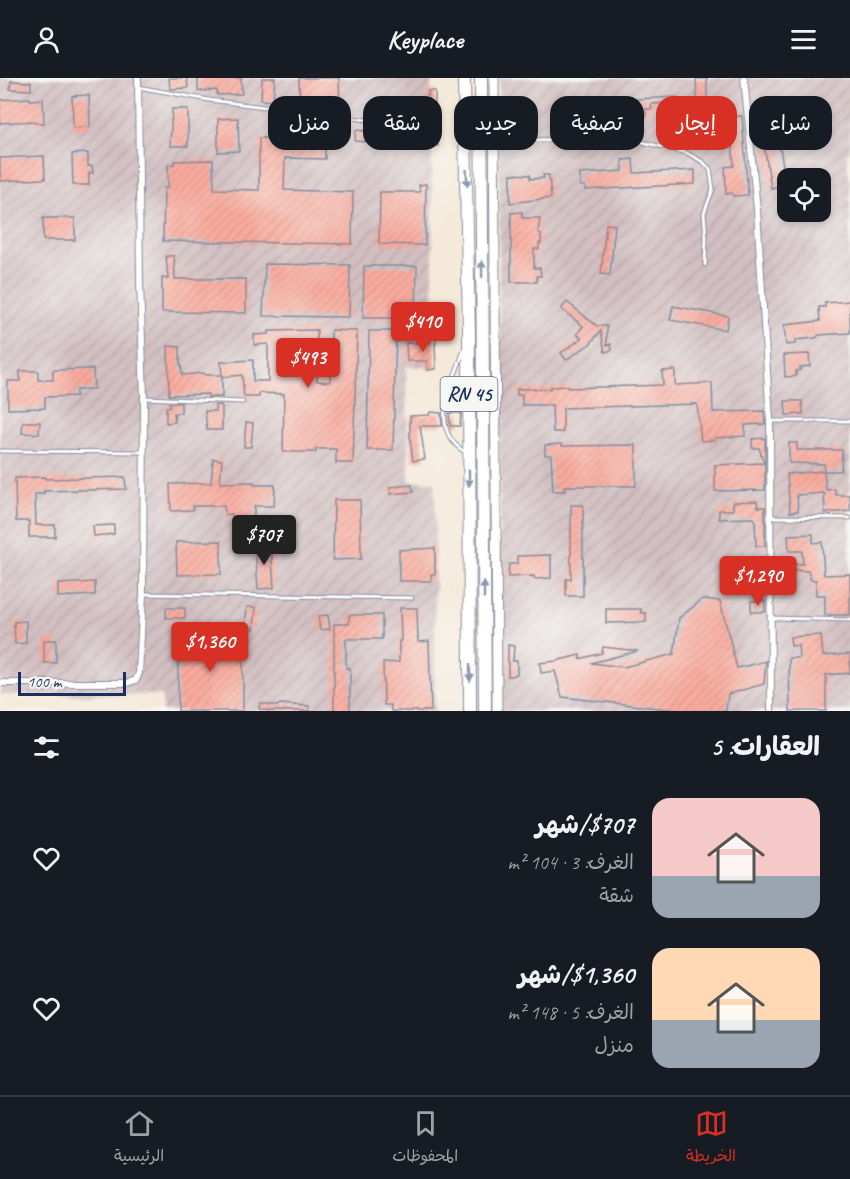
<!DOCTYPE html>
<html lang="ar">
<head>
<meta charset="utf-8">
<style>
  body { margin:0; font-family:Caveat,"Playpen Sans Arabic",sans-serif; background:#20242c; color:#f1f3f6; direction:rtl; height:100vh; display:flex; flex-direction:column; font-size:22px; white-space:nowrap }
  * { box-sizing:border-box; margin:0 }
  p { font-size:20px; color:#9ea1a6 }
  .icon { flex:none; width:33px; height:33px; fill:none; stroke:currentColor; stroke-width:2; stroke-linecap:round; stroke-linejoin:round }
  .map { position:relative; height:633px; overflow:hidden; direction:ltr }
  .panel { display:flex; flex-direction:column; background:#171b24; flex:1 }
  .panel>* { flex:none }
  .guide { position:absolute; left:18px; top:18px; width:814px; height:54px; direction:rtl; display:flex; gap:12px }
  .controls { position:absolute; left:777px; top:90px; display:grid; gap:12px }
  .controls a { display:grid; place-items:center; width:54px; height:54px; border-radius:12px; background:#171b24; box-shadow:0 3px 9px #0003; font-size:30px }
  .scale { position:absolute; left:18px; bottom:15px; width:108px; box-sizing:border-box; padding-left:6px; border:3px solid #1b2f5e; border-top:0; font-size:16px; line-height:21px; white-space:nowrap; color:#1b2f5e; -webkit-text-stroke:4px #f6f6f2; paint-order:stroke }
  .price { position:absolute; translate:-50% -51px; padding:0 14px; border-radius:6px; background:#d93025; color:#fff; font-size:20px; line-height:39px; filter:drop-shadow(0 2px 3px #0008) }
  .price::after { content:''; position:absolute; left:50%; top:36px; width:18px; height:14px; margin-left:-9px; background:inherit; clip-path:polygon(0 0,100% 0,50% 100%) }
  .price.active { background:#222; color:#fff }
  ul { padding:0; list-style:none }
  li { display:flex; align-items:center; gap:18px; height:150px; padding:0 30px }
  li span { display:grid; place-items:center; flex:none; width:168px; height:120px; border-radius:18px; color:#555 }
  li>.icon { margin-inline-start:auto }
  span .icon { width:72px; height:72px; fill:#fffc; stroke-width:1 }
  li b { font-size:26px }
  h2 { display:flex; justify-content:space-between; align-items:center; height:72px; padding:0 30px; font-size:26px }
  .pill { padding:0 21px; border-radius:18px; background:#171b24; box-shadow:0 3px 9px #0003; font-size:21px; line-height:54px }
  .pill.active { background:#d93025; color:#fff }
  header { display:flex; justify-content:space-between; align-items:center; height:78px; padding:0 30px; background:#171b24; font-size:27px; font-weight:700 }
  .menu { display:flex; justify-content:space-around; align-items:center; height:84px; border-top:2px solid #363941; background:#171b24; font-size:16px; color:#9ea1a6 }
  .menu a { display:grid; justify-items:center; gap:3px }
  .menu .active { color:#d93025 }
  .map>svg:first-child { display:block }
  .industrial { fill:url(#industrial-furrows); fill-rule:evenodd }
  .building { fill:url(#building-hatch) }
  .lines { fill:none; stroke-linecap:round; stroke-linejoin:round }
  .lane-casing { stroke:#888c9c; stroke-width:5 }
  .street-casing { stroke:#888c9c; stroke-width:8 }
  .secondary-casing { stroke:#888c9c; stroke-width:11 }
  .highway-casing { stroke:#888c9c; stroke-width:14 }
  .lane { stroke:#fff; stroke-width:3 }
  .street { stroke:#fff; stroke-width:6 }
  .secondary { stroke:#fff; stroke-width:9 }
  .highway { stroke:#fff; stroke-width:12 }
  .oneway { fill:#8d97ae }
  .labels { text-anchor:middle; stroke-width:6; stroke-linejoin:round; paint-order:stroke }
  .shield { fill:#f6f6f2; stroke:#5d6b8a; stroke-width:1.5 }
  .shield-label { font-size:20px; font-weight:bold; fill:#1b2f5e }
</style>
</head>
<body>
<header><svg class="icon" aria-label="menu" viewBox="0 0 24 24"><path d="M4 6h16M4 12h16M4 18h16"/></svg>Keyplace<svg class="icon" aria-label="person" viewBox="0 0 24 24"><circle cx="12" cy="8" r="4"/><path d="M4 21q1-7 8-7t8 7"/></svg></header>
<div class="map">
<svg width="850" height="633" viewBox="0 0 850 633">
  <defs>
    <pattern id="industrial-furrows" width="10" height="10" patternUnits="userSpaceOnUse" patternTransform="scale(1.5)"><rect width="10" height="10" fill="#d2bfc1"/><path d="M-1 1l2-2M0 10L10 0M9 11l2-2" fill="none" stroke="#b4a4a8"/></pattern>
    <pattern id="building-hatch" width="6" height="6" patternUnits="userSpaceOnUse" patternTransform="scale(1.5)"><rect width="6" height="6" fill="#faac9e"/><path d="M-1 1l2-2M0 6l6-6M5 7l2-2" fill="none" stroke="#d6948a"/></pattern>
  </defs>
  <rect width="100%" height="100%" fill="#f6f6f2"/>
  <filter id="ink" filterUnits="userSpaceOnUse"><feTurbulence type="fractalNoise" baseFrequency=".0167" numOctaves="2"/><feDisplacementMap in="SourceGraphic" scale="12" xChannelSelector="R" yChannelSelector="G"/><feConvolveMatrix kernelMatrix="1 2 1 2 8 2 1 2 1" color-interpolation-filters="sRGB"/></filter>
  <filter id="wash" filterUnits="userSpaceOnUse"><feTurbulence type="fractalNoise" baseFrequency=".008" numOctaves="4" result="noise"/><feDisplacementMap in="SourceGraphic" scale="24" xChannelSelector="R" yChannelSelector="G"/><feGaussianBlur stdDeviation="1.35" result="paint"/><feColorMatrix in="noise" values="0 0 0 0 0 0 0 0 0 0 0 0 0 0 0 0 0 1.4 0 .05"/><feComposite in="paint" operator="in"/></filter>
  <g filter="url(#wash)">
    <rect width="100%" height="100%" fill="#f5e9d9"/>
    <path class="industrial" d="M0,0h431l3,289h-28l3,114 26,1v229h-135l-46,-2v2h-92v-16h-162z
      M499,0h351v73l-4,3 4,30v527h-350zM788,100h32v34h-32z"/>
    <g id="blocks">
      <path class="building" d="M169,0h18l1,10 -18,1z
        M198,0h43l1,16 -25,1v-5l-19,1z
        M262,0h13l-2,23 -12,-1z
        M299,0h40l1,28 -40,2z
        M696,1h11v22h-10z
        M11,3l20,1v8l-21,-1z
        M428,13h7v22h-7z
        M89,17l1,32 -17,1 -1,-32z
        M677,19l1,6 -27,1 1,5h-7l1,7 -74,2v-4h-18v-11l17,2 66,-3 -1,-3z
        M30,20v2l13,-1 1,24h-9v-2l-35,2v-23z
        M172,31h16v37h-18z
        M742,38l6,79 -15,1 -1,-3 -6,1v-6l-1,-21 9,-1 -3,-38h-11v-11z
        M238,40l1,33 -21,1v-33z
        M777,51l9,56 -15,3 -9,-56z
        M356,52l10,1 -1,11 -10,-1z
        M437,55l1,13h-11l-1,-12z
        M259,60l66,1v20l-40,-1 -1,32 69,2 -1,52 -189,-3 1,-53h4v-23l6,-1v-3l39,-1 1,29 45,1z
        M88,75v13h4l1,7h-4v12h-16l-1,-31z
        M44,78l1,23 -45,2v-23z
        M633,81l1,14 61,-3v14l-110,6v-4h-5v-12l43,-3 -1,-11z
        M511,96l19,1v4l14,-1 -1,-3h6l2,23 -41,5z
        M426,106l-1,61 -46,-1 1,-52h40l-1,-7z
        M522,134v6h18l-2,14 3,2v9h-2v6h-5v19h6l1,8h-4v6h-26v-69z
        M43,140h32v22h-32z
        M606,146l9,1 -5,50 -9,-1z
        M166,178h8l1,23h71v34l-84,-1v-34l6,1z
        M265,186l85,1 -1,52 -86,-1z
        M364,188h53l-1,52h-10v-6h-9v6h-34z
        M850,223v32l-31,2 -3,3 -21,2v4l-9,1 -2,-20 36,-4 -1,-14h6v-4z
        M567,224l30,24h10v19l4,-1 1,6 -7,2 -4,-21 -11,13 -24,16 -5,-7 21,-15 -5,-4 6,-8 -22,-17z
        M673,228l55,10 -2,14 -56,-10z
        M317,252v51l13,1 1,-52 26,1 -4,132h-17v-14h-20v3h-33l1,-58 -25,-1v4h-15l-2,-22 -20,2 -1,-15 32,-2v21h15v-37l-14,1v-10l15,-1v-3z
        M369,253h27l-3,119h-26z
        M430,258h6v8h-1l1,25 -9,1v-9h-20l-1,-18h24z
        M168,268l12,1v17h1l1,11 22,-2 1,2h17v22h-14v-3l-39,1z
        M809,276l1,12 -10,1v3l-4,1v5l-11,1 -1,-22z
        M93,291l1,20 -18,1v6l-31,1v11l-37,1v-28h12v-10h18v9h15v-10z
        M675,292v15l37,-2 1,29 51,-1 1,13 -20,1v11l-30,2v2l-14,1 -4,-37 -134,4v24h-10l-1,-27h-30v-10h-5v-6h33v-2l17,-1 1,2 95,-3 -1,-14z
        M785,323h17l1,13 -17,1z
        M169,325h12v10h-7l1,9 -9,1v-16h4z
        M215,327h6l1,2v23h-15l-2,-19h10z
        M430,334l11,1 1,13h-22l5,33 -12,2 -3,-22v-23l19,-1z
        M449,335h12l-1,13h-10z
        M23,344h17l-1,12 -17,-1z
        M246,344l7,1 -2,24h-7z
        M765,360v52l-50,1v-26l49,-2 -5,-15h-7v-9z
        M789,365h8v7h45l-1,21h-17v-7l-35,-1z
        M562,366v2l74,-1v41h-72l1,5h-12l-2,-36h-6v-10z
        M213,381l9,1 -2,23 34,-1v3h21l-1,21h-20v19h-22v-11l-7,1 -1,-9h-31v4l-22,1 -1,-27 41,-1z
        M824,393l2,19 9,-1 1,6h14v16l-25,2 -1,-20 -27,2 1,16 -8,1 -3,-38z
        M45,399v2l80,-2 1,12 -82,2v3h-9l1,31h19v12h-26v-16h-13l-1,-43z
        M412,407l1,7 -23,2v-7z
        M334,422h26l1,59 -28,1z
        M757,423l1,6h7v39h-9l-1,-27 -2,-1 -34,1v-9h14v-8z
        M571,427h12v91h-17v-17h5z
        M114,447v9l-20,2 -1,-10z
        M813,456v9l9,-1 2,33 26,-1v41h-25v-20h-9v-15h-5l-3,-9 -19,-1 1,-6h13l-1,-13h-13l-1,-16z
        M221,463v33l-44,1 -1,-33z
        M271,466l3,44 -16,1 -3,-44z
        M435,470v26h-4v7h-32v-31z
        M551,477v23l-17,1v-3l-26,1 1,-13h8v-8z
        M95,504v13l-37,2v-13z
        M703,521l17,2 17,67 29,-7 -2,23 -36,10 -2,17h-41l-123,-14 -7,-26 -14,2 -1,-10 16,-2 24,-6v4l22,-6 1,-6 35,4 -47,12 33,4 50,-13 5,-36z
        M751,523h14v11h-14z
        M247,529h9l-2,22 -9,-1z
        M166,530h19v10h-19z
        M400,530h17l1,34 11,-1 2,70h-40v-6h-7l-1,-42 16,-1v-21h2z
        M606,531h35v4h5v9l-40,1z
        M328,537l2,14 -10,1 -2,-14z
        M349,537h33v24h-36v29h4v43h-16v-87h15z
        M26,543v22l-11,1 -1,-22z
        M178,557h65v76h-65z
        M821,557l2,21 27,-2v19l-24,2v36h-36l-1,-53h10l-1,-13 -7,1 -1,-9z
        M44,562h12v23h-12z
        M508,567l6,1 -1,15h4v13l-5,2h-4z
        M260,625l17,3 3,-2 29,2v5h-39l-11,-2z"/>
    </g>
  </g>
  <g filter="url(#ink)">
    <use href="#blocks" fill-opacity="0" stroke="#888c9c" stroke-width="1.5"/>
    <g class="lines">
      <defs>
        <path id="lane" d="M138,9l71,13 199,25
          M496,62l134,-1 57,14 16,9 7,7 3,20 -9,24 2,25 -1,27
          M464,272c-11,34 -38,78 1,102
          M145,320l98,4
          M771,343h79
          M0,373l142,1
          M771,439l79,1
          M145,516l267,4
          M772,540l78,2"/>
        <path id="street" d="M744,0l13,132 13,211 1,290
          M0,605h127l9,-3 3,-7 4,-79 1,-196 -4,-116 -2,-204"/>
        <path id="secondary" d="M494,0l3,633"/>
        <path id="highway" d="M464,0l5,255 1,378
          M481,0l4,633"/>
      </defs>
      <use href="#lane" class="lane-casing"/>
      <use href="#street" class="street-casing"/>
      <use href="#secondary" class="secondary-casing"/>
      <use href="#highway" class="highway-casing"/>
      <use href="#lane" class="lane"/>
      <use href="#street" class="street"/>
      <use href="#secondary" class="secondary"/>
      <use href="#highway" class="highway"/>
    </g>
    <defs><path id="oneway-solid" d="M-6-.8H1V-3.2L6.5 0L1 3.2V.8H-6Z" transform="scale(1.5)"/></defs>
    <g class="oneway">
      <use href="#oneway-solid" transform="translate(467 100) rotate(87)"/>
      <use href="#oneway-solid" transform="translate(482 191) rotate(-91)"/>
      <use href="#oneway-solid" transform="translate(469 400) rotate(90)"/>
      <use href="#oneway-solid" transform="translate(484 512) rotate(-90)"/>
      <use href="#oneway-solid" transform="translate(470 595) rotate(90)"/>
    </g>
  </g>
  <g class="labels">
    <rect class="shield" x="440.5" y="299" width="57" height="34" rx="4.5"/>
    <g class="shield-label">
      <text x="469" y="323">RN 45</text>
    </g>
  </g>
</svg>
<div class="controls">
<a><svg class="icon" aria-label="locate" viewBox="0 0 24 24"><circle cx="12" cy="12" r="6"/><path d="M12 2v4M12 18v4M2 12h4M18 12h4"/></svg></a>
</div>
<div class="scale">100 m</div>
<b class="price" style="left:423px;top:275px">$410</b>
<b class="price" style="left:308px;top:311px">$493</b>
<b class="price active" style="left:264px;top:488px">$707</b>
<b class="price" style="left:758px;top:529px">$1,290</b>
<b class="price" style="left:210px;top:595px">$1,360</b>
<div class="guide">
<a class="pill">شراء</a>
<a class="pill active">إيجار</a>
<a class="pill">تصفية</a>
<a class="pill">جديد</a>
<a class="pill">شقة</a>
<a class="pill">منزل</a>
</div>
</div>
<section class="panel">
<h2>العقارات: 5<svg class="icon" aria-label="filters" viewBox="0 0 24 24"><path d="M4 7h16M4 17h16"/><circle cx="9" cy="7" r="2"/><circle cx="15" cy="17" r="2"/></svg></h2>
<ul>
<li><span style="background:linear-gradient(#f6c9c9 65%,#9aa5b1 0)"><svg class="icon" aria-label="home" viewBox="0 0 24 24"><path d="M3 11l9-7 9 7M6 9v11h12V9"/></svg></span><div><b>$707/شهر</b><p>الغرف: 3 · 104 m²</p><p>شقة</p></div><svg class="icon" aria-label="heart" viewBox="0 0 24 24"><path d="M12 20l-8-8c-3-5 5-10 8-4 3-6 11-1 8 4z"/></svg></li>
<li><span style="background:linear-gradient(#ffd9b3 60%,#9aa5b1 0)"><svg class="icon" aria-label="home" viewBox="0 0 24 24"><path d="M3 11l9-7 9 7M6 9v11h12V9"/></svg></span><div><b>$1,360/شهر</b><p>الغرف: 5 · 148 m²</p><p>منزل</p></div><svg class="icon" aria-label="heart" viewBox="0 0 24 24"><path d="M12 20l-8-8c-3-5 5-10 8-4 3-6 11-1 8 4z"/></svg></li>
</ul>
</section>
<nav class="menu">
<a class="active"><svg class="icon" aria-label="map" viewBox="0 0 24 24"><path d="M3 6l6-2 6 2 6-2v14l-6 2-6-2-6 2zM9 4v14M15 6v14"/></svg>الخريطة</a>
<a><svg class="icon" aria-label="saved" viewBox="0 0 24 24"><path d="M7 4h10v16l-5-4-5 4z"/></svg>المحفوظات</a>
<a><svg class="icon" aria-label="home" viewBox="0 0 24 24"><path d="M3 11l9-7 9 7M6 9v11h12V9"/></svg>الرئيسية</a>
</nav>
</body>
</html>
